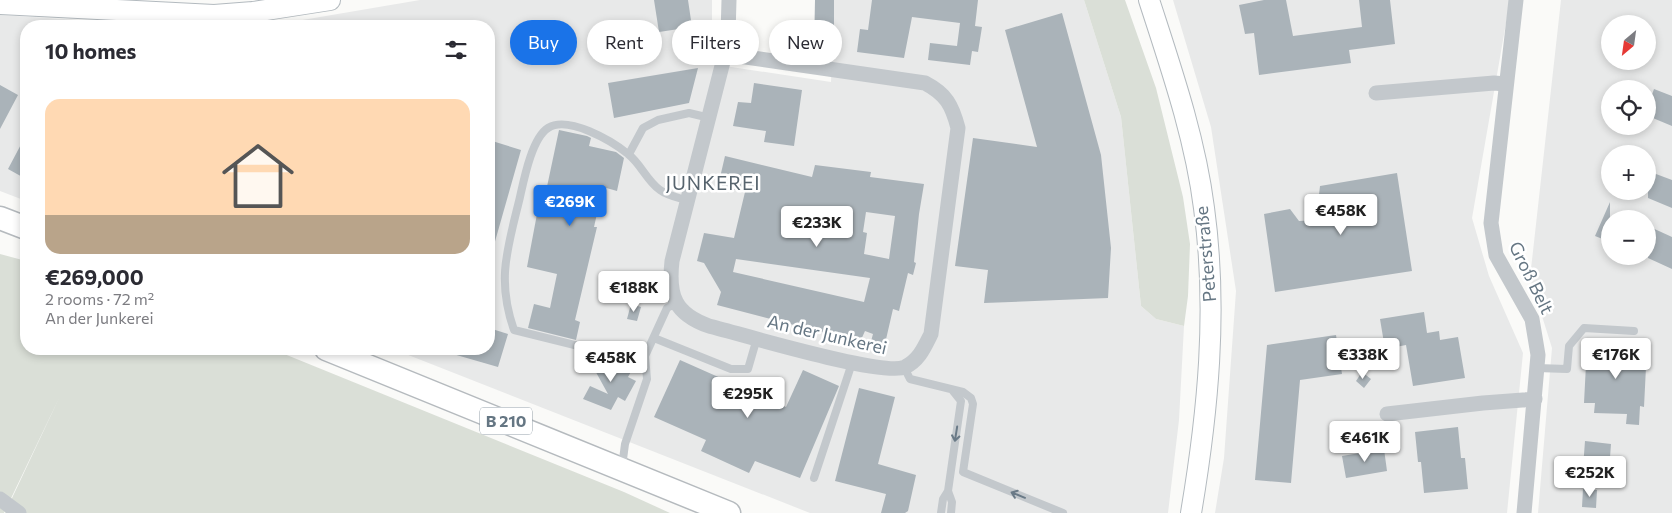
<!DOCTYPE html>
<html lang="en">
<head>
<meta charset="utf-8">
<style>
  body { margin:0; font-family:Commissioner,sans-serif; background:#f2f2f3; color:#2b2b33; height:100vh; display:flex; flex-direction:column; font-size:19px; white-space:nowrap }
  * { box-sizing:border-box; margin:0 }
  p { font-size:16px; color:#7c7c81 }
  .icon { flex:none; width:28px; height:28px; fill:none; stroke:currentColor; stroke-width:2; stroke-linecap:round; stroke-linejoin:round }
  .map { position:relative; flex:1; overflow:hidden }
  .panel { position:absolute; left:20px; top:20px; width:475px; height:335px; display:flex; flex-direction:column; background:#fff; border-radius:20px; box-shadow:0 2px 8px #0003 }
  .panel>* { flex:none }
  .banner { position:absolute; left:510px; top:20px; width:475px; height:45px; display:flex; gap:10px }
  .needle { width:32px; rotate:209deg }
  .controls { position:absolute; left:1601px; top:15px; display:grid; gap:10px }
  .controls a { display:grid; place-items:center; width:55px; height:55px; border-radius:50%; background:#fff; box-shadow:0 2px 8px #0003; font-size:25px }
  .price { position:absolute; translate:-50% -42px; padding:0 11px; border-radius:5px; background:#fff; color:#222; font-size:16px; line-height:32px; filter:drop-shadow(0 1px 2px #0008) }
  .price::after { content:''; position:absolute; left:50%; top:30px; width:15px; height:11px; margin-left:-8px; background:inherit; clip-path:polygon(0 0,100% 0,50% 100%) }
  .price.selected { background:#1a73e8; color:#fff }
  ul { padding:0; list-style:none }
  li { display:grid; align-content:center; gap:10px; height:265px; padding:0 25px }
  li span { display:grid; place-items:center; height:155px; border-radius:15px; color:#555 }
  li>.icon { margin-inline-start:auto }
  span .icon { width:90px; height:90px; fill:#fffc; stroke-width:1 }
  li b { font-size:21px }
  h2 { display:flex; justify-content:space-between; align-items:center; height:60px; padding:0 25px; font-size:21px }
  .pill { padding:0 18px; border-radius:22px; background:#fff; box-shadow:0 2px 8px #0003; font-size:18px; line-height:45px }
  .pill.selected { background:#1a73e8; color:#fff }
  .map>svg:first-child { display:block }
  .built { fill:#e8e9e9; fill-rule:evenodd }
  .green { fill:#dadfd7 }
  .building { fill:#aab3b9; fill-rule:evenodd }
  .lines { fill:none; stroke-linecap:round; stroke-linejoin:round }
  .secondary-casing { stroke:#b3babf; stroke-width:22 }
  .primary-casing { stroke:#b5babe; stroke-width:25 }
  .lane { stroke:#c3c8cc; stroke-width:8 }
  .street { stroke:#c3c8cc; stroke-width:15 }
  .secondary { stroke:#fff; stroke-width:20 }
  .primary { stroke:#fff; stroke-width:22 }
  .oneway { stroke:#6a7a87 }
  .labels { text-anchor:middle; stroke-width:5; stroke-linejoin:round; paint-order:stroke }
  .shield { fill:#fff; stroke:#939fa8; stroke-width:1 }
  .shield-label { font-size:16px; font-weight:bold; fill:#657683 }
  .street-label { font-size:18px; fill:#657683; stroke:#fff }
  .neighbourhood-label { font-size:19px; letter-spacing:1px; fill:#57646e; stroke:#fff }
</style>
</head>
<body>
<div class="map">
<svg width="1672" height="513" viewBox="0 0 1672 513">
  <rect width="100%" height="100%" fill="#fafaf8"/>
  <path class="built" d="M420,0h292v24l-7,39 126,19 3,-82h250l37,117 20,189 15,13 28,7 -5,94 -11,93h-358l-417,-164h96v-323h-222z
    M1173,0h337l-38,218 17,58 34,77 -16,160h-292l9,-55 12,-167 -25,-164z
    M1561,0h111v513h-134l14,-165 -22,-70zM1610,24h38v37h-38zM1610,89h38v37h-38zM1610,154h38v37h-38zM1610,219h38v37h-38z
    M0,15l174,11h-148v175l-26,-10z"/>
  <path class="green" d="M1084,0h41l31,88 27,109 7,47 -2,52 -4,30 -28,-7 -15,-13 -20,-189z
    M0,254l26,7v88h246l352,143 46,21h-665l55,-117 -56,117h-4z"/>
  <path class="building" d="M654,0h34l4,27 -33,5z
    M815,0h19v49h-20z
    M872,0h106l-3,26 7,1 -4,25 -6,-1 -2,14 -42,-5 2,-17 27,3 3,-23 -48,-6 -8,41 -47,-6 3,-23 8,1z
    M1264,0h22l7,36 69,-9 -3,-27h31l5,44 -46,6 2,13 -92,12 -5,-42 -9,1 -6,-29z
    M1062,13l39,142 10,93 -3,50 -124,5 4,-33 -33,-4 18,-128 64,9 -32,-117z
    M698,68l-9,35 -75,15 -6,-35z
    M754,83l48,7 -8,56 -30,-4 2,-11 -33,-5 5,-24 13,1z
    M0,85l18,10 -18,34z
    M1654,89l18,7v30l-24,-10v-10z
    M559,130l28,6 4,2 -2,8 27,6 8,6 -7,33 -14,-4 -9,40h3l-22,93 5,2 -4,18 -48,-12 6,-24 16,4 7,-34 -30,-7 10,-53 4,1z
    M26,135v44l-18,-10z
    M489,140l32,10 -29,102 -3,-1z
    M725,156l87,21 3,-12 56,7 -1,5 54,7 -5,30 -5,48 2,1 -3,12 -5,-2 -9,38 -6,-2 -9,39 -14,-3 3,-11 -8,-3 -5,11 -143,-37 4,-13 -17,-29 -7,-2 7,-28 30,5 11,-46 -27,-6zM866,212l29,4 -6,43 -25,-5 3,-21 -4,-1zM736,259l134,19 -6,24 -131,-30z
    M1648,171l24,9v28l-24,-10z
    M1397,173l15,98 -137,21 -11,-78 26,-5 9,12 17,-1 4,-34z
    M1610,202v40l-15,-6z
    M1648,226l24,11v32l-24,-11z
    M631,304l10,3 -4,14 -10,-2z
    M1424,312l3,21 12,-2 1,9 18,-3 7,41 -52,8 -7,-41 -21,4 -5,-30z
    M489,328l19,6 -10,33 -52,-15 1,-3h42z
    M1336,335l6,39 -42,6 -9,103 -36,-3 12,-135z
    M1587,345l60,2 -3,60 -4,-1 -1,19 -13,-1 1,-10 -33,-1 1,-10h-11z
    M598,357l23,5 12,6 -5,9 8,4 -11,20 -7,-4 -7,13 -28,-11 7,-13 18,8 -16,-29 3,-7z
    M680,360l106,47 17,-37 36,16 -39,92 -45,-17 -6,12 -48,-22 5,-11 -52,-23z
    M1362,372l9,7 -7,9 -8,-7z
    M859,388l36,9 -17,67 38,11 -8,36 -3,2h-24l5,-19 -51,-13z
    M1458,427l3,31h4l3,31 -44,4 -3,-31h-3l-3,-30z
    M1585,441l26,3 -2,27 -26,-3z
    M1384,449l3,22 -41,7 -4,-22z
    M1583,489l14,1 -1,18 -14,-1z"/>
  <g class="lines">
    <defs>
      <path id="secondary" d="M1149,0c22,68 46,137 55,208 14,102 4,204 -13,305
        M0,4l214,11 39,-3 77,-12"/>
      <path id="primary" d="M0,218l26,10
        M326,349l403,164"/>
    </defs>
    <use href="#secondary" class="secondary-casing"/>
    <use href="#primary" class="primary-casing"/>
    <path class="lane" d="M629,154l14,-26 15,-8 31,-7 21,5
      M676,303l-9,5 -22,48h-26l-105,-26c-18,-51 -6,-83 6,-133 4,-18 12,-59 28,-69 20,-13 64,13 80,26 13,10 19,27 32,36 8,6 20,8 29,11
      M654,338l77,31h17l9,-31
      M904,367l6,12 53,13 8,6 2,6 -10,68 100,41
      M1537,368l30,1 2,-23 15,-18 50,3
      M622,467l3,-23 22,-65 -2,-23
      M814,478l38,-115
      M948,491l4,11 -1,11
      M941,513l2,-14 5,-8 13,-90 -8,-10"/>
    <path class="street" d="M1516,0l-25,223 5,32 36,64 6,36 -14,158
      M725,54l200,29c21,11 27,22 33,45l-27,206c-7,14 -12,26 -26,33 -22,10 -164,-33 -196,-41 -34,-12 -41,-30 -37,-65l53,-207 3,-19 1,-35
      M1376,93l118,-10 11,1
      M1387,414l96,-11 52,-4
      M0,499l19,14"/>
    <use href="#secondary" class="secondary"/>
    <use href="#primary" class="primary"/>
  </g>
  <defs><path id="oneway-shaft" d="M-6 0H5M1.5-3L5.5 0L1.5 3" fill="none" stroke-width="1.6" stroke-linecap="round" stroke-linejoin="round" transform="scale(1.25)"/></defs>
  <g class="oneway">
    <use href="#oneway-shaft" transform="translate(956 434) rotate(99)"/>
    <use href="#oneway-shaft" transform="translate(1018 495) rotate(-158)"/>
  </g>
  <g class="labels">
    <rect class="shield" x="480" y="407.5" width="52" height="27" rx="4"/>
    <g class="shield-label">
      <text x="506" y="427">B 210</text>
    </g>
    <g class="street-label">
      <text transform="translate(1206 254) rotate(-95)" y="6">Peterstraße</text>
      <text transform="translate(1531 278) rotate(64)" y="6">Groß Belt</text>
      <text transform="translate(827 335) rotate(13)" y="6">An der Junkerei</text>
    </g>
    <g class="neighbourhood-label">
      <text x="713" y="190">JUNKEREI</text>
    </g>
  </g>
</svg>
<div class="controls">
<a><svg class="needle" viewBox="-14 -14 28 28"><path d="M0-13l5 13h-10z" fill="#e53935"/><path d="M0 13l5-13h-10z" fill="#7c7c81"/></svg></a>
<a><svg class="icon" aria-label="locate" viewBox="0 0 24 24"><circle cx="12" cy="12" r="6"/><path d="M12 2v4M12 18v4M2 12h4M18 12h4"/></svg></a>
<a>+</a>
<a>−</a>
</div>
<b class="price selected" style="left:570px;top:227px">€269K</b>
<b class="price" style="left:1341px;top:236px">€458K</b>
<b class="price" style="left:817px;top:248px">€233K</b>
<b class="price" style="left:634px;top:313px">€188K</b>
<b class="price" style="left:1363px;top:380px">€338K</b>
<b class="price" style="left:1616px;top:380px">€176K</b>
<b class="price" style="left:611px;top:383px">€458K</b>
<b class="price" style="left:748px;top:419px">€295K</b>
<b class="price" style="left:1365px;top:463px">€461K</b>
<b class="price" style="left:1590px;top:498px">€252K</b>
<div class="banner">
<a class="pill selected">Buy</a>
<a class="pill">Rent</a>
<a class="pill">Filters</a>
<a class="pill">New</a>
</div>
<section class="panel">
<h2>10 homes<svg class="icon" aria-label="filters" viewBox="0 0 24 24"><path d="M4 7h16M4 17h16"/><circle cx="9" cy="7" r="2"/><circle cx="15" cy="17" r="2"/></svg></h2>
<ul>
<li><span style="background:linear-gradient(#ffd9b3 75%,#b9a48a 0)"><svg class="icon" aria-label="home" viewBox="0 0 24 24"><path d="M3 11l9-7 9 7M6 9v11h12V9"/></svg></span><div><b>€269,000</b><p>2 rooms · 72 m²</p><p>An der Junkerei</p></div></li>
</ul>
</section>
</div>
</body>
</html>
